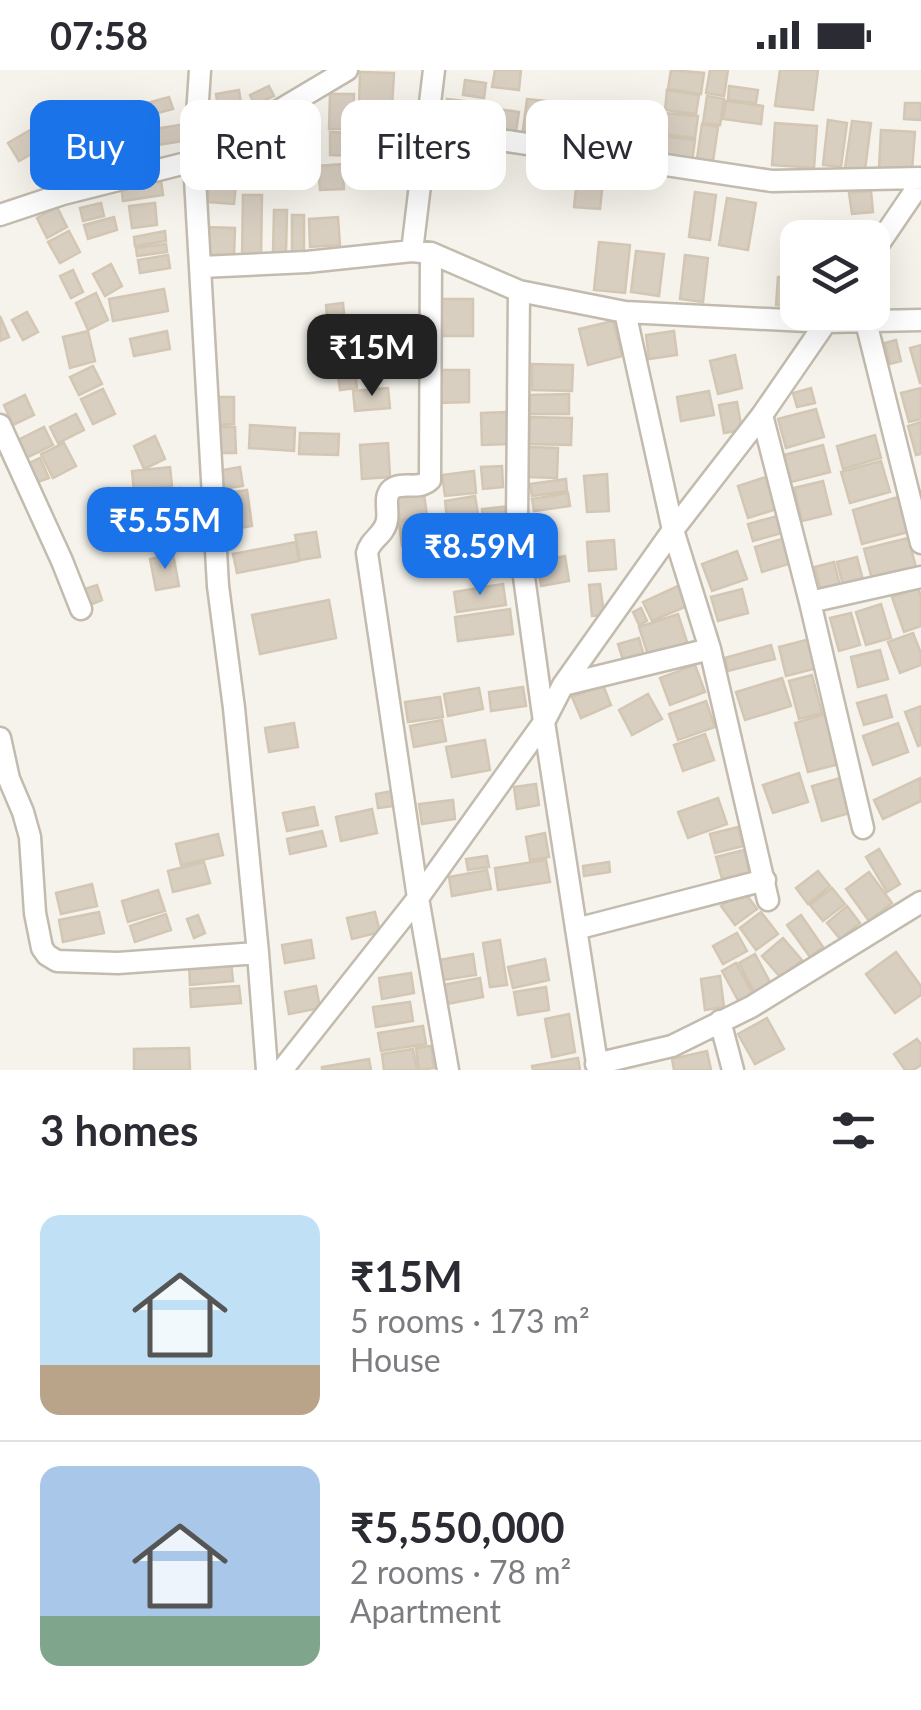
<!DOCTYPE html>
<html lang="en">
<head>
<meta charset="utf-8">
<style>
  body { margin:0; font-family:Lato,sans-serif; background:#f7f7f7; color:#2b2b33; height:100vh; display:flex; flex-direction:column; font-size:38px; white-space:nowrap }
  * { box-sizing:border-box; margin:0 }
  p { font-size:32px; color:#7c7c81 }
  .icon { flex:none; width:55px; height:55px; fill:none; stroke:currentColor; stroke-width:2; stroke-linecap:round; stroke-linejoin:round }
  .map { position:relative; height:1000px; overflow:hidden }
  .details { display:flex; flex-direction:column; background:#fff; flex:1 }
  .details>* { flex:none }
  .top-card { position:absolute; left:30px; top:30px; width:862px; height:90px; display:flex; gap:20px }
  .tools { position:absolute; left:780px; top:150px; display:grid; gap:20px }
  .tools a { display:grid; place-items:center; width:110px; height:110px; border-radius:20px; background:#fff; box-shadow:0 10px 40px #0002; font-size:50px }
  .price { position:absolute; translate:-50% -85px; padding:0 22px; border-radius:20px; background:#1a73e8; color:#fff; font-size:32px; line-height:65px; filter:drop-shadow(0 2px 5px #0008) }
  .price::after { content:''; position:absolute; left:50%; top:60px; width:30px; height:22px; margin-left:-15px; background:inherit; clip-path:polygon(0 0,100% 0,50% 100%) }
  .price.selected { background:#222; color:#fff }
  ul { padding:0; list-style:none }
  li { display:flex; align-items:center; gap:30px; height:250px; padding:0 40px }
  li+li { border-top:2px solid #e1e1e2 }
  li span { display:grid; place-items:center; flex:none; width:280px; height:200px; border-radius:20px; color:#555 }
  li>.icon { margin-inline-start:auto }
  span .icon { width:120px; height:120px; fill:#fffc; stroke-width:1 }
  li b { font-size:42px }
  h2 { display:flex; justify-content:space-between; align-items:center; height:120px; padding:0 40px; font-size:42px }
  .tag { padding:0 35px; border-radius:20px; background:#fff; box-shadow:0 10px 40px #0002; font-size:35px; line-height:90px }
  .tag.selected { background:#1a73e8; color:#fff }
  .status { display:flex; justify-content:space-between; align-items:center; height:70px; padding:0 50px; background:#fff; direction:ltr }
  .status svg { height:28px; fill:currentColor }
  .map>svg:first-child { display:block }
  .building { fill:#d8cfc1; stroke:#d3c7b4; stroke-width:2.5 }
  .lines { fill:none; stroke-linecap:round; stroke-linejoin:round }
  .minor-casing { stroke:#c2bbae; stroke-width:25 }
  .minor { stroke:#fff; stroke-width:20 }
</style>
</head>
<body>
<div class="status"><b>07:58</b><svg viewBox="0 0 49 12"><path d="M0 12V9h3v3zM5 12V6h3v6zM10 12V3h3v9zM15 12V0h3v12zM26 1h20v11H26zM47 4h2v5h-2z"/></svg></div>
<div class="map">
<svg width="921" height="1000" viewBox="0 0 921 1000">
  <rect width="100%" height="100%" fill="#f6f3ec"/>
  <path class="building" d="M495,0h26l-2,20 -27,-3z
    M671,0l33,3 -3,21 -33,-5z
    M710,0h18l-4,26 -18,-3z
    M780,0h38l-5,40 -38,-4z
    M360,2l34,1 -2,35 -33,-1z
    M465,10l21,3 -2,15 -21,-3z
    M269,16l5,10 -19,9 -5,-10z
    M729,16l29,4 -2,13 -28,-3z
    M239,20l2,14 -23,4 -2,-14z
    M667,20l32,5 -3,19 -31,-4z
    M330,24h24l-1,35h-24z
    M707,26l17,3 -4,26 -17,-2z
    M169,27l4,12 -22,6 -4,-12z
    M447,29l35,4 -4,32 -35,-4z
    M527,29l21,2 -5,39 -21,-3z
    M726,31l37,5 -2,18 -38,-5z
    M905,33h16v17l-17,-1z
    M241,36l2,14 -25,4 -2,-14z
    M492,38l27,4 -4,25 -27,-4z
    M595,40l20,2 -5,40 -19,-2z
    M664,43l34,3 -3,22 -33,-4z
    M828,50l19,3 -6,44 -18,-2z
    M852,51l19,2 -6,47 -20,-2z
    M193,53l3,16 -39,6 -3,-16z
    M775,53l42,3 -3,42 -42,-3z
    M702,54l16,3 -5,34 -16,-2z
    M32,59l10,19 -23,13 -11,-18z
    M137,60l6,29 -23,5 -6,-29z
    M881,60l34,2 -3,38 -33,-2z
    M330,62l29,1 -1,23 -28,-1z
    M662,66l33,4 -3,21 -33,-4z
    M210,90l27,1 -1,19 -27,-1z
    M342,94l2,25 -24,1 -2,-24z
    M578,100l26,2 -4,37 -26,-2z
    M161,110l2,15 -40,6 -2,-16z
    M209,111l27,3 -2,20 -26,-2z
    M871,121l2,21 -21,2 -3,-21z
    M695,122l21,3 -6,45 -21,-3z
    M243,125h19l-1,63 -19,-1z
    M727,128l29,5 -8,47 -29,-5z
    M101,133l3,13 -21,5 -3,-13z
    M155,133l2,22 -25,3 -3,-22z
    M57,137l10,20 -20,11 -10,-20z
    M274,140h13l-1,43h-13z
    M292,145h12v44h-12z
    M114,147l3,13 -29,9 -4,-14z
    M338,147l2,28 -30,2 -1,-28z
    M204,157l31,1 -1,30 -31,-1z
    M840,159h16v9h-16z
    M69,161l11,21 -20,11 -12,-21z
    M165,161l1,10 -31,5 -1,-9z
    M599,172l31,3 -5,48 -31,-3z
    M166,174l1,8 -30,4 -1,-8z
    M636,181l28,3 -5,42 -28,-4z
    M168,185l2,13 -30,5 -2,-13z
    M685,185l23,3 -5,44 -23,-3z
    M111,194l11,22 -17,10 -12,-22z
    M73,200l10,22 -12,6 -11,-22z
    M778,207l20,1v29l-22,-2z
    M164,219l4,22 -55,10 -4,-22z
    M96,223l12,27 -20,10 -12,-27z
    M434,229h39v37h-39z
    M343,233l3,32 -17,2 -3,-32z
    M27,242l11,20 -15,8 -11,-20z
    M0,246l9,21 -9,4z
    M613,251l9,35 -34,9 -9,-36z
    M88,261l7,30 -25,7 -7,-31z
    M167,261l3,18 -36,7 -4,-17z
    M674,261l3,24 -28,4 -3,-24z
    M896,270l5,21 -11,3 -5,-21z
    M921,275v38h-1l-10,-35z
    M735,285l7,33 -24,6 -8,-33z
    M353,286l4,32 -17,2 -4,-32z
    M532,294l41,1 -1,26 -40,-1z
    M93,296l9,18 -23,11 -9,-18z
    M438,300h31v32l-31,1z
    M388,318l2,20 -35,3 -2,-20z
    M811,318l4,15 -18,4 -4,-14z
    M921,318v31l-12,3 -8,-29z
    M103,319l12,25 -22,10 -12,-25z
    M709,321l5,24 -33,6 -4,-24z
    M569,324v20h-39v-19z
    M25,325l9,20 -21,10 -9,-20z
    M215,327h19v27l-18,1z
    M737,332l5,28 -18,3 -5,-28z
    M816,339l8,28 -38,11 -8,-29z
    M507,342l2,32 -27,1 -1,-32z
    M76,344l8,16 -26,13 -8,-16z
    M530,347l42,1 -1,27 -42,-1z
    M921,352v32l-5,1 -8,-29z
    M250,355l45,3 -1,23 -45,-3z
    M44,357l9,18 -27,13 -8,-18z
    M217,357h18l1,26h-18z
    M300,363l39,1 -1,21 -39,-1z
    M875,365l6,23 -38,11 -6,-23z
    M155,366l10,23 -21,10 -10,-23z
    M64,373l12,23 -23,12 -12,-24z
    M388,373l2,34 -28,2 -2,-34z
    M823,375l7,27 -39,10 -7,-27z
    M529,377l29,1 -1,30 -29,-1z
    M40,388l9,20 -11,4 -9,-19z
    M881,391l9,31 -40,11 -9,-31z
    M502,396l1,21 -20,2 -2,-22z
    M170,397l2,19 -38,5 -2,-20z
    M240,397l3,19 -22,3 -3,-18z
    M474,401l2,22 -31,3 -3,-21z
    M607,404l2,37 -22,1 -3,-36z
    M766,407l11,32 -29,9 -10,-32z
    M566,409l1,12 -35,5 -2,-12z
    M823,411l8,33 -29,7 -8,-33z
    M181,418l5,39 -42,6 -5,-39z
    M247,420l5,36 -26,4 -5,-36z
    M568,423l2,13 -36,5 -2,-12z
    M424,424l3,22 -27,4 -3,-23z
    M475,426l3,18 -31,5 -2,-18z
    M898,427l10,35 -46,12 -9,-34z
    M509,436l3,23 -27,3 -3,-23z
    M781,445l4,17 -32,9 -5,-17z
    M478,446l3,18 -33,6 -3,-18z
    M426,449l3,23 -27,4 -3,-24z
    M316,462l4,25 -20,3 -5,-25z
    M483,466l4,20 -36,7 -3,-20z
    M785,468l7,25 -30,9 -7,-25z
    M908,468l8,29 -44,12 -8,-30z
    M614,470l2,29 -27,2 -2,-29z
    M296,472l3,19 -62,12 -4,-19z
    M737,481l10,28 -35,12 -10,-27z
    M173,484l6,32 -23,4 -6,-31z
    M565,486l4,25 -28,5 -4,-24z
    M857,487l6,23 -20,5 -6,-23z
    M834,492l7,27 -19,5 -7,-27z
    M503,514l3,21 -49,7 -3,-20z
    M600,514l4,31 -12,1 -3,-31z
    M97,515l5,15 -17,7 -6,-16z
    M678,516l9,20 -35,15 -9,-19z
    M918,518l3,8v30l-17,6 -12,-35z
    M742,519l6,24 -30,8 -7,-24z
    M329,530l7,38 -76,16 -8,-39z
    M881,534l10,34 -25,7 -10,-33z
    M641,538l6,13 -8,4 -6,-13z
    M510,539l3,25 -55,7 -3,-24z
    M851,543l9,32 -21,6 -9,-33z
    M678,544l11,34 -39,13 -11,-34z
    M913,563l8,20v12l-21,8 -12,-31z
    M639,568l6,22 -20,6 -7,-22z
    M810,569l7,29 -31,8 -7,-29z
    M771,575l4,14 -47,12 -3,-13z
    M880,580l8,29 -30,8 -7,-30z
    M695,595l10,27 -35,13 -10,-27z
    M812,605l10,38 -23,6 -10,-38z
    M782,608l9,28 -46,14 -9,-28z
    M603,615l8,20 -30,13 -9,-21z
    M523,617l3,19 -35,5 -2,-19z
    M479,618l4,21 -35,7 -4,-22z
    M648,624l14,25 -30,16 -13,-25z
    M886,625l6,22 -28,8 -7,-22z
    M440,627l3,20 -35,5 -3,-20z
    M706,631l9,26 -37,13 -9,-26z
    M921,636v39l-3,1 -13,-34z
    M826,644l13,50 -31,8 -13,-49z
    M442,650l4,21 -32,6 -4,-21z
    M294,653l4,24 -29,5 -4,-24z
    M898,653l10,29 -35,13 -10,-29z
    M705,664l9,26 -31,11 -9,-26z
    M485,670l5,30 -38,7 -6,-30z
    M799,703l9,29 -35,11 -10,-28z
    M840,708l10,35 -28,8 -10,-35z
    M920,708l1,23 -38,18 -9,-19z
    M536,714l3,21 -22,4 -3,-22z
    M392,721l2,15 -16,2 -2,-14z
    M718,728l9,26 -39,14 -10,-26z
    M453,730l2,19 -33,5 -3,-20z
    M314,737l4,18 -31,6 -4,-18z
    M372,739l5,24 -36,8 -5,-24z
    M738,757l5,19 -28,7 -5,-19z
    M322,761l4,15 -36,8 -3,-15z
    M545,763l4,24 -19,3 -4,-23z
    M218,764l5,21 -42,10 -5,-21z
    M879,779l21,35 -13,8 -21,-35z
    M744,780l5,22 -27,7 -6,-22z
    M487,786l2,11 -21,3 -2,-11z
    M546,790l4,22 -52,8 -3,-22z
    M204,792l6,21 -37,9 -5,-21z
    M609,792l1,10 -26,4 -1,-10z
    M487,800l4,19 -39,7 -3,-19z
    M818,801l12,15 -22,18 -12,-16z
    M869,802l23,31 -23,18 -23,-32z
    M92,814l5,22 -36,8 -5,-21z
    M832,818l13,16 -22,17 -13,-16z
    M158,820l7,21 -37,11 -6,-21z
    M743,820l14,19 -22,16 -14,-19z
    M847,836l13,17 -20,16 -13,-16z
    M99,842l5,21 -41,9 -4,-22z
    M375,842l5,20 -28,7 -5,-21z
    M761,842l17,22 -22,16 -16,-22z
    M166,844l5,16 -36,12 -5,-16z
    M198,845l7,18 -11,5 -7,-19z
    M801,845l22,32 -13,10 -23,-32z
    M737,863l10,18 -24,13 -10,-18z
    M783,868l19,22 -21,18 -19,-22z
    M311,870l3,18 -29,5 -3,-18z
    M500,870l7,45 -17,2 -7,-44z
    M896,882l25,34v9l-26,18 -29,-39z
    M473,884l3,21 -34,5 -3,-20z
    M755,884l16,30 -16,9 -16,-30z
    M545,889l4,21 -36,8 -5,-21z
    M231,891l2,20 -43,4 -1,-20z
    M736,893l17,31 -14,8 -17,-31z
    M411,903l3,20 -32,6 -3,-21z
    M720,906l4,31 -19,3 -4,-31z
    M480,908l3,19 -36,7 -4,-19z
    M239,916l2,17 -50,4 -1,-18z
    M316,916l4,22 -31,6 -4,-22z
    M546,917l3,23 -31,5 -4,-23z
    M410,932l3,19 -37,6 -3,-20z
    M569,944l6,38 -23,5 -7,-38z
    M767,948l17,31 -29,15 -17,-30z
    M423,956l3,18 -45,7 -3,-18z
    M917,969l4,5v21l-8,5h-8l-11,-16z
    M431,976l3,22 -15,2 -3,-22z
    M189,978l1,22h-56v-21z
    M413,979l4,21h-33l-2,-16z
    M707,981l4,19h-37l-2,-11z
    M578,988l2,12h-47l-1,-4z
    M369,989l2,11h-49v-3z"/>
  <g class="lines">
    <defs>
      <path id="minor" d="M200,0l-6,91 24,425 16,122 24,245 9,117
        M427,59l345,52 149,-3
        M0,145l63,-21 131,-33 153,-91
        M412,181l22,-181
        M431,183l-1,227c-12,11 -27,1 -38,9 -9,7 -3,21 -5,31 -2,15 -17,19 -20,33l51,345 30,172
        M872,184l49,-72
        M201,197l106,-5 105,-11 19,2 88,38 106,21 201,10 95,-2
        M519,221l-2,235 27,196 54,348
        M625,242l48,218 37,119 58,251
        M866,252l55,221
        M762,345l48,187 53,226
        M0,355l62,136 19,48
        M810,532l111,-25
        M563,615l147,-36
        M0,668l9,41 14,33 7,25 5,76 7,35 5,7 10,6 61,2 140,-10
        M576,859l189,-49
        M720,951l13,49
        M596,994l76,-18 79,-39 170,-105
        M282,1000l136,-172 126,-176 19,-37 110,-155 89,-115 71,-103"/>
    </defs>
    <use href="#minor" class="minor-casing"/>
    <use href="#minor" class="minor"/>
  </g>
</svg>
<div class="tools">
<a><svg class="icon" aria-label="layers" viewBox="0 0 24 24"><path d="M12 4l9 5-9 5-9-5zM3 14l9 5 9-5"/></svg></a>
</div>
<b class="price selected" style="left:372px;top:329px">₹15M</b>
<b class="price" style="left:165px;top:502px">₹5.55M</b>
<b class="price" style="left:480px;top:528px">₹8.59M</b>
<div class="top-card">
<a class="tag selected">Buy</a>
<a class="tag">Rent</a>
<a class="tag">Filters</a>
<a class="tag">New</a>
</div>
</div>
<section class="details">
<h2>3 homes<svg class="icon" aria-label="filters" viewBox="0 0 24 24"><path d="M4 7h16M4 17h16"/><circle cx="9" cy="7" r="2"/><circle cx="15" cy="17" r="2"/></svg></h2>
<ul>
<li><span style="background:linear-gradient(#bfe0f5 75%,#b9a48a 0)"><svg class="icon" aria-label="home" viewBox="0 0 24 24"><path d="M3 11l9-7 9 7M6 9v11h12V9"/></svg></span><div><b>₹15M</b><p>5 rooms · 173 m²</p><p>House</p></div></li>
<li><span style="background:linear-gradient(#a9c7e8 75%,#7fa58c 0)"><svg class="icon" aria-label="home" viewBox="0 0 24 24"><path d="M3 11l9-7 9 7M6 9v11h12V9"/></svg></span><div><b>₹5,550,000</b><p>2 rooms · 78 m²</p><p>Apartment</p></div></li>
</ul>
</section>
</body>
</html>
